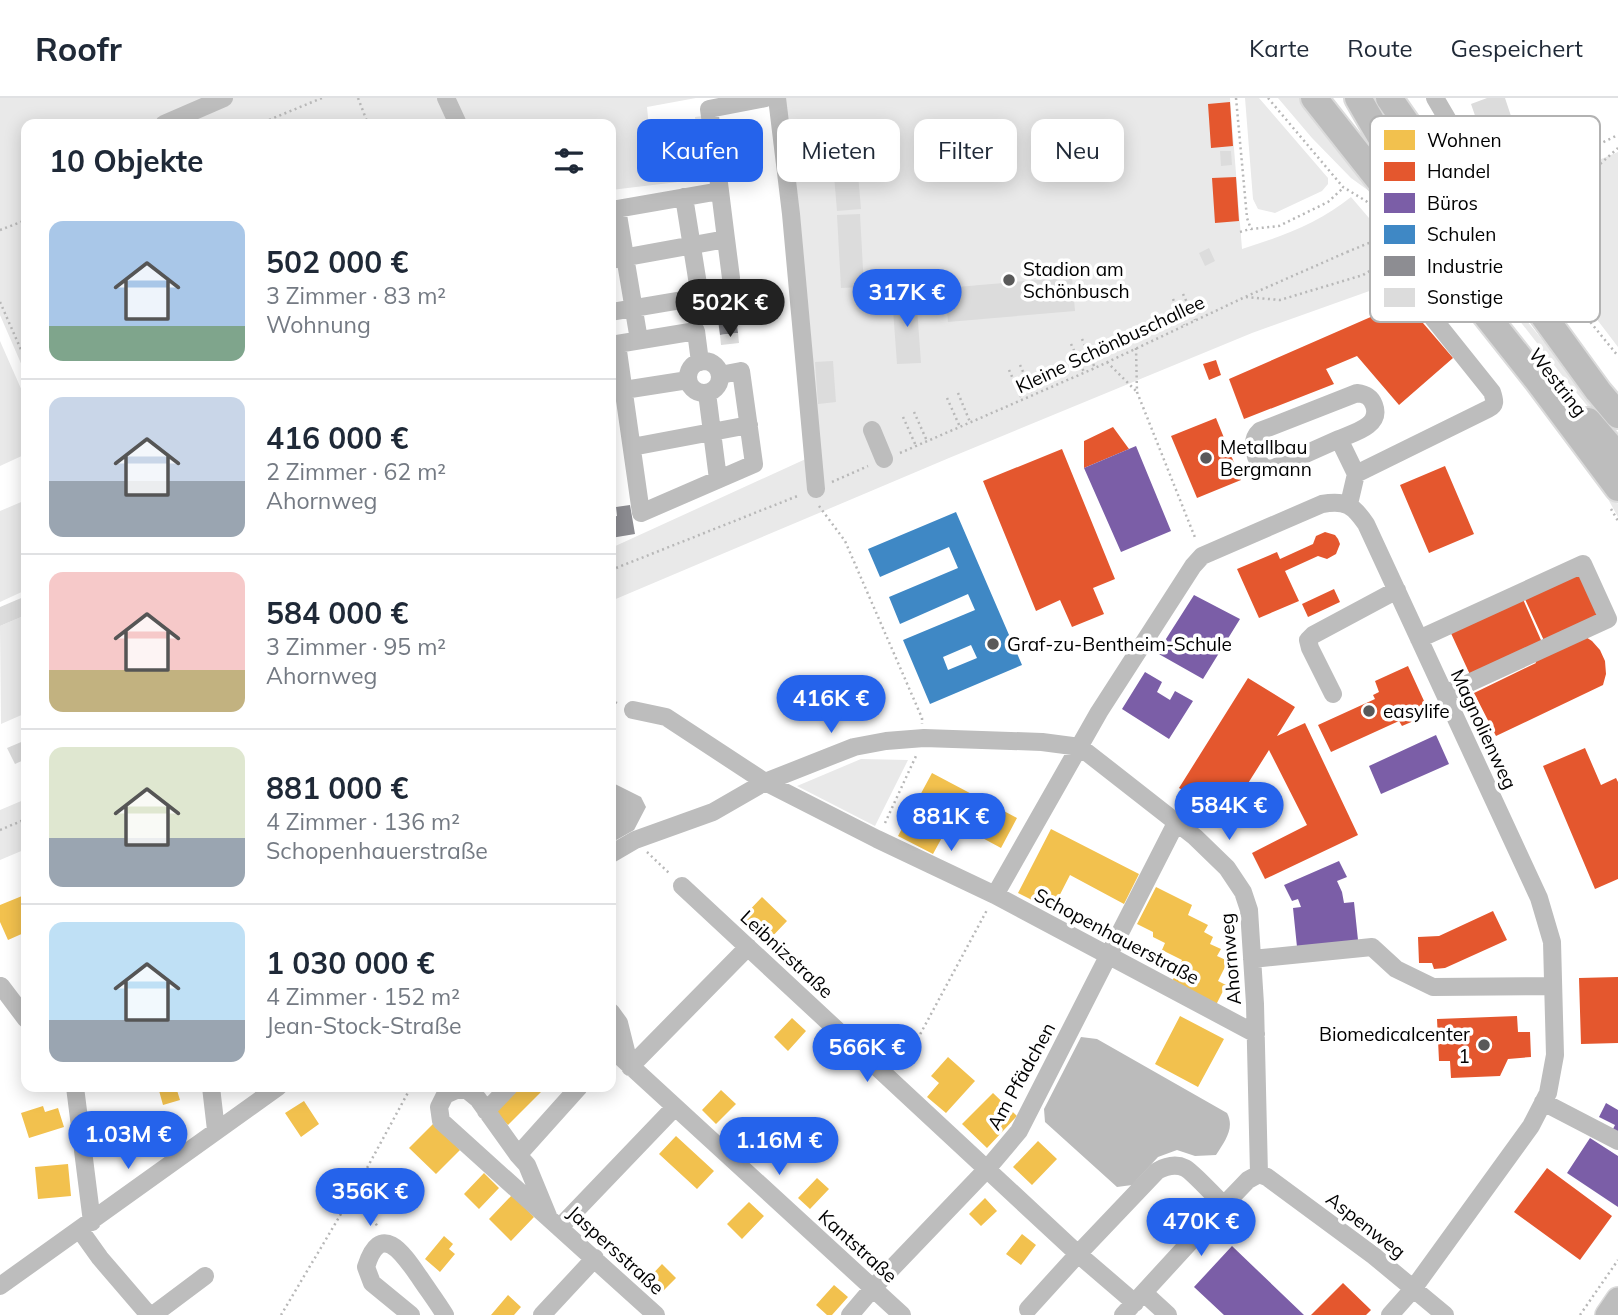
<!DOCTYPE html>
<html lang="de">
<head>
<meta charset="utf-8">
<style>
  body { margin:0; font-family:Mulish,sans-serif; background:#f2f2f3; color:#1f2937; height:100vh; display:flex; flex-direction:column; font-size:26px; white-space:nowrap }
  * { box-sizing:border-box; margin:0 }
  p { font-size:23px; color:#747a83 }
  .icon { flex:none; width:38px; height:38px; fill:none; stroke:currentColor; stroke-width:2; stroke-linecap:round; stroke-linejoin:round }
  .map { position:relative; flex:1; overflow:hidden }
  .side { position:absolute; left:21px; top:21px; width:595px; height:973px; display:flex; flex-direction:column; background:#fff; border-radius:14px; box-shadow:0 4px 18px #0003 }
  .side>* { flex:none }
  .guide { position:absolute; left:637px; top:21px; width:665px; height:63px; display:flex; gap:14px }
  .price { position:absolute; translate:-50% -60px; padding:0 16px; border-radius:24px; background:#2563eb; color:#fff; font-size:23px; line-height:46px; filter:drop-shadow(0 2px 4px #0008) }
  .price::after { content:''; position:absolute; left:50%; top:42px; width:21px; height:16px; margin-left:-10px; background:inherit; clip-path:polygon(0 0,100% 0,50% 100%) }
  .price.active { background:#222; color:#fff }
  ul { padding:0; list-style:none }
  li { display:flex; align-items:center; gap:21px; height:175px; padding:0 28px }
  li+li { border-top:2px solid #e0e1e3 }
  li span { display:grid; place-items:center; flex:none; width:196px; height:140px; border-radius:14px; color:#555 }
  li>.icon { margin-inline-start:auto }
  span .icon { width:84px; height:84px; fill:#fffc; stroke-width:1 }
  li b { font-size:30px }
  h2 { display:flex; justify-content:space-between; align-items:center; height:84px; padding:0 28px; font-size:30px }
  .pill { padding:0 24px; border-radius:14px; background:#fff; box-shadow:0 4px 18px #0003; font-size:24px; line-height:63px }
  .pill.active { background:#2563eb; color:#fff }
  header { display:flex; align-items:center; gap:42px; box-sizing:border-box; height:98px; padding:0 35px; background:#fff; border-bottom:2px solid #e0e1e3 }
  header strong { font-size:33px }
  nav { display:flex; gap:38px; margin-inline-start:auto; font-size:24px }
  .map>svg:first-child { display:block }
  .green { fill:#e9e9e9 }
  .water { fill:#bbb }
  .homes { fill:#f2c14e }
  .shops { fill:#e4572e }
  .offices { fill:#7b5ea7 }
  .schools { fill:#3f88c5; fill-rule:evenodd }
  .industry { fill:#8d8d92 }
  .building { fill:#dcdcdc }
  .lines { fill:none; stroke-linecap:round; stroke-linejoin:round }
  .major-casing { stroke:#dbdbdb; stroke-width:26 }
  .highway-casing { stroke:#dbdbdb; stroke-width:30 }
  .path { stroke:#b8b8b8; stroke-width:2.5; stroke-dasharray:2 3.5; stroke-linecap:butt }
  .minor { stroke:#bdbdbd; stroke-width:18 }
  .major { stroke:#bdbdbd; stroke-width:23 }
  .highway { stroke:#bdbdbd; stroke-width:26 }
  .path-bridge { stroke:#b8b8b8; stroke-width:2.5; stroke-dasharray:2 3.5; stroke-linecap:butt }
  .poi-dot { fill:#595959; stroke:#fff; stroke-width:2.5 }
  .labels { text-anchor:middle; stroke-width:7; stroke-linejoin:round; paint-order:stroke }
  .poi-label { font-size:19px; fill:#000; stroke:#fff; text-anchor:start }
  .street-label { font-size:19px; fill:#000; stroke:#fff }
  .key { fill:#fff; stroke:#b2b2b2; stroke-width:2 }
  .key-label { font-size:19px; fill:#000 }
</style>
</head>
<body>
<header>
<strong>Roofr</strong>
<nav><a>Karte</a><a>Route</a><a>Gespeichert</a></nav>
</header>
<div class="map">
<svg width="1618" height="1217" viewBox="0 0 1618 1217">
  <rect width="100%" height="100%" fill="#fff"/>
  <path class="green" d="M0,0h696l-49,9 5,53 47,-7 -4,-36 8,-1 8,62 -100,12v-66h-585v251l-26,-60z
    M784,0h446l12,151c39,-12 77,-26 109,-52l66,77 -165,59 -303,125 -338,143v-53l210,-96z
    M1245,0h14l69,80v6l-6,7 -47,22 -17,-4 -5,-10z
    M1278,0h22l306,385 12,21v13l-30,-54 -173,-219 -46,-53 -18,-13 -39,-40z
    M1362,0h12l40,57 -2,15 101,134 105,128v11l-57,-69 -111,-143z
    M1618,54v195l-113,-148z
    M0,243l26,59v54l-26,12z
    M26,402v90l-26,12v-91z
    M26,517v98l-25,11 -1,-98z
    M861,661l47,1 -33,66 -78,-40z
    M26,701v50l-26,11v-50z"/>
  <path class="water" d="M611,684l30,15 5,10 -12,23 -23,13z
    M1081,939l16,2 130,74c8,15 -2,28 -11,42l-21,1 -18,-6 -19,7 -26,28 -15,2 -72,-65 -1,-13z"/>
  <path class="homes" d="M932,675l85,45 -16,30 -50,-27 -18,33 -35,-18z
    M1051,731l88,45 -15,30 -54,-29 -18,35 -34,-17z
    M1156,789l36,18 -4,10 20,10 -4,7 9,5 -3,7 11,5 -4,7 11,5 -10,20 8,4 -11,22 -45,-21 12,-26 -20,-10 3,-7 -12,-6v-5l-16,-8z
    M22,798l4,9v27l-18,8 -8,-18v-17z
    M762,799l25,24 -20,21 -25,-24z
    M1180,918l44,23 -26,48 -43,-23z
    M792,920l14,13 -18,20 -14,-14z
    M948,959l27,24 -29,32 -19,-16 12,-14 -8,-7z
    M158,989h18l4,13 -17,5z
    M518,989h28l-38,38 -14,-14z
    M721,992l15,14 -20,20 -14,-14z
    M993,995l24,23 -30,32 -25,-24z
    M304,1003l15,23 -18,13 -16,-24z
    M43,1008l2,6 13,-4 6,19 -35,11 -8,-25z
    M433,1026l27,26 -24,24 -27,-26z
    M676,1038l38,35 -17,18 -38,-35z
    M1038,1043l19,18 -25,26 -19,-18z
    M68,1066l3,32 -33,3 -3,-32z
    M484,1075l15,15 -20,21 -15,-15z
    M817,1080l12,11 -19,20 -12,-11z
    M512,1097l22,22 -23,24 -22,-22z
    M985,1100l12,13 -16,15 -12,-12z
    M749,1104l15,14 -22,23 -15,-15z
    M1022,1136l14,11 -15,20 -15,-11z
    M444,1138l9,8 -4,5 6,5 -15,18 -15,-13z
    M662,1166l14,14 -14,14 -14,-13z
    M834,1187l14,12 -16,18h-5l-11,-10z
    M508,1197l13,12 -7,8h-23z"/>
  <path class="shops" d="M1230,4l3,44 -22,2 -3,-44z
    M1236,79l3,44 -24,2 -3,-45z
    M1405,204l48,56 -54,47 -42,-49 -31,13 8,15 -90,35 -15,-40z
    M1216,262l5,15 -12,5 -6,-16z
    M1216,320l25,62 -44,18 -26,-62z
    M1113,329l16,22 -45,19v-27z
    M1062,351l53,130 -22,9 11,26 -32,13 -12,-27 -24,11 -53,-130z
    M1445,368l29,68 -45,19 -29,-68z
    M1325,434l10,3 3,4 2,5 -4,10 -9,5 -9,-3 -33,15 14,30 -40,17 -22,-49 40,-17 3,7 33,-15 3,-8z
    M1580,473l22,48 -56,26 -22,-48z
    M1334,491l6,13 -32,15 -6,-13z
    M1522,499l22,50 -72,32 -23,-50z
    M1581,536l11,7 8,9 5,11 1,13 -3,11 -107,51 -22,-43 62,-30 -4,-8z
    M1408,568l22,48 -28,12 -3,-5 -68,31 -13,-27 57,-26 -2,-4 6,-3 -4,-11z
    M1248,580l47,29 -18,29 28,-13 53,112 -93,44 -13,-26 55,-28 -38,-75 -46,73 -27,-17 3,-6 -20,-12z
    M1585,650l16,37 15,-7 2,4v97l-23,10 -52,-123z
    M1493,813l14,29 -62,28 -11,1 -2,-6h-13l-1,-26 21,-1z
    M1618,879v66l-37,1 -2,-66z
    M1517,918l1,16h12l1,25 -23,2 -8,17 -49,2 -1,-17h-11l-2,-42z
    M1547,1070l65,48 -32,44 -66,-48z
    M1343,1185l28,27 -5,5h-55z"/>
  <path class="offices" d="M1136,348l35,85 -50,21 -37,-84z
    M1194,497l46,24 -37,60 -46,-26z
    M1145,574l17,10 -5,10 13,8 5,-9 18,10 -24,38 -47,-30z
    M1436,637l13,29 -68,30 -12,-28z
    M1339,763l8,16 -10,4 5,11 2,11 10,-1 4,38 -61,7 -4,-39 8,-1 -3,-8 -6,2 -8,-16z
    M1606,1005l12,7v27l-7,-4 4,-8 -16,-8z
    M1590,1040l28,18v51l-51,-34z
    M1232,1148l72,69h-80l-30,-28z"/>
  <path class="schools" d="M956,414l66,153 -92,39 -27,-64 72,-30 -7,-16 -68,30 -11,-27 69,-29 -9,-21 -69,30 -12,-28zM971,547l6,13 -29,12 -5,-13z"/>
  <path class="industry" d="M732,190l6,45 -18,2 -6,-45z
    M630,407l5,29 -24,4v-21l6,-1 -1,-9z"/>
  <path class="building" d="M1487,0h18l7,21 -32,11 -9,-26z
    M856,52l5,59 -24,2 -5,-59z
    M1220,53h11l1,14 -11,1z
    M860,116l4,73 -23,1 -4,-73z
    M1209,150l6,13 -10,5 -6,-13z
    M1072,179l3,34 -127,11 -3,-34z
    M916,196l5,69 -24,1 -5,-68z
    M738,235l1,10 -18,2 -1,-10z
    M833,263l3,41 -18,2 -3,-42z
    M26,498v19l-26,11v-19z
    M26,642v19l-11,5 -8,-16z"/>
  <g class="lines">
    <defs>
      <path id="major" d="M1607,1217l11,-16"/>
      <path id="highway" d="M1314,0l224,283 80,107
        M1358,0c27,47 54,94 87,137
        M1389,0l92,132 117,161 20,24
        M1588,323l30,35"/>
    </defs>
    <use href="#major" class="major-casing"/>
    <use href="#highway" class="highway-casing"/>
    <path class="path" d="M358,0l10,26
      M1236,0l11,120 4,11 28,-3 49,-24 14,-13
      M1268,0l75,89 23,14 7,7
      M259,26l63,-26
      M1539,75l79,-38
      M1510,104l79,-28 29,-26
      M1507,122l111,136
      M0,132l26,-10
      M1240,134l10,-3
      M1183,196l12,26
      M1246,199l34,3 83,-25 20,-12
      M1173,201l11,26
      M0,204l26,59
      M1082,241l13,29
      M1071,246l13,28
      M1136,250l1,44 59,148
      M1107,264l30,30
      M1020,267l13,29
      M1009,272l13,29
      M958,295l12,29
      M947,300l13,29
      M914,314l13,29
      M903,319l13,29
      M900,355l195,-85 150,-71 102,-45
      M832,384l36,-16
      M819,408l26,35 77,177v6
      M1611,411l7,12
      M611,472l189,-75
      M611,602l6,3
      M885,725l31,-67
      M0,732l26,-11
      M647,754l23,22
      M902,970l85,-158
      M354,1094l24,35
      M281,1217l73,-123 57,-105
      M1580,1217l38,-55"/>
    <path class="minor" d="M446,0l12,26
      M777,0l14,116 25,275
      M1435,0l24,41 19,48 18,20
      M164,26l60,-26
      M720,93l-11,-82 57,-11
      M617,111l22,131
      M611,112l109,-19 6,48 -115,21
      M726,141l5,39
      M611,214l89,-15 -16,-100
      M688 279a16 16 0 1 1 32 0a16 16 0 1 1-32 0Z
      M700,264l-4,-31 -79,13 24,169 113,-49 -13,-93 -21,4
      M624,292l64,-10
      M707,295l11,86
      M872,332l12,29
      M1339,341l-65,29 -8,1c-12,-8 -17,-28 -6,-38l97,-38c9,1 14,4 17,12 8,21 -21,28 -35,34l17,35
      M632,349l117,-22
      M1349,406l7,-30 132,-65c8,-4 7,-8 4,-17l-76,-95 -20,-44
      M1419,541l164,-75 25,55 -163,75
      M1333,596l-23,-46 -2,-8 5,-5 84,-45
      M633,612l33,7 99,65 112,57 118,56 261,139
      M611,756l24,-14 78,-28 52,-30 89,-35 32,-6 38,-3 118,4 38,5 115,90 32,31 16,24 6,18 6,94 4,170
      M682,788l396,368 57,49
      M995,797l104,-183 94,-146 9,-10 120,-52c24,-4 31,1 44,20l173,374 13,44 3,113 -7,38 -17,33 -118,163 -23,26
      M1252,861l120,-12 24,22 37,18 120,-1
      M1,888l25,33
      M611,914l8,11 11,44
      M611,950l291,267
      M630,969l118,-120
      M75,989l17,135
      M211,989l5,43
      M1543,1004l75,39
      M486,1013l23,-24
      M518,1057l61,-68
      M1259,1076l8,3 107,79 71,59
      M548,1118l-21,-51 -9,-10 -40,-56 -11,-9h-11l-11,5 -6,12 2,14 215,194
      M560,1129l115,-120
      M80,1132l20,28 49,57
      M0,1188l278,-199
      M1144,1195l24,22
      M1028,1211l50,-55 79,-83c9,-5 18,-8 28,-3 8,4 30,29 39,37
      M153,1217l52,-39
      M411,1217l-39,-32 -6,-16c15,-48 38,-12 54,11 8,12 17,24 25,37
      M542,1217l53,-57
      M850,1217l23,-27 114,-119 32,-38 158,-310
      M1123,1217l101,-110 24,-25 11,-6"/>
    <use href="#major" class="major"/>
    <use href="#highway" class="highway"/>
    <path class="path-bridge" d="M1347,154l192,-79"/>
  </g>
  <g class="poi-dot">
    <circle cx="1009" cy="182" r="7"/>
    <circle cx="1206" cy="360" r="7"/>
    <circle cx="993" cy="546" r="7"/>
    <circle cx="1369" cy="613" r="7"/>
    <circle cx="1484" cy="947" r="7"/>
  </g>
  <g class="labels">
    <g class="poi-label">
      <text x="1023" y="178">Stadion am<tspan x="1023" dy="22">Schönbusch</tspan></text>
      <text x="1220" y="356">Metallbau<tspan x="1220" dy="22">Bergmann</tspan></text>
      <text x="1007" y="553">Graf-zu-Bentheim-Schule</text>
      <text x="1383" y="620">easylife</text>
      <text x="1470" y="943" text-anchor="end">Biomedicalcenter<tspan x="1470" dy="22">1</tspan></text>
    </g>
    <g class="street-label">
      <text transform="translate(1110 246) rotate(-25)" y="7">Kleine Schönbuschallee</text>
      <text transform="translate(1558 284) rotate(52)" y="7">Westring</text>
      <text transform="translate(1484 631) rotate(65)" y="7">Magnolienweg</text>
      <text transform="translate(1117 838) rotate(28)" y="7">Schopenhauerstraße</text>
      <text transform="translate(787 856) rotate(43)" y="7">Leibnizstraße</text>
      <text transform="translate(1230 861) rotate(-95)" y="7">Ahornweg</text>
      <text transform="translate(1021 978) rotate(-61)" y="7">Am Pfädchen</text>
      <text transform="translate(1366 1127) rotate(38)" y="7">Aspenweg</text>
      <text transform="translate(858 1148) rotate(42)" y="7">Kantstraße</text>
      <text transform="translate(616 1152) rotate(42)" y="7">Jaspersstraße</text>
    </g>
  </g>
  <rect x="1370" y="18" width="230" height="206" rx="10" class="key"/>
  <rect x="1384" y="32" width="31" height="20" fill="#f2c14e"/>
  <rect x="1384" y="64" width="31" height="19" fill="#e4572e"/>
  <rect x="1384" y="95" width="31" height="20" fill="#7b5ea7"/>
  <rect x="1384" y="127" width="31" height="19" fill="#3f88c5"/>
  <rect x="1384" y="158" width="31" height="20" fill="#8d8d92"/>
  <rect x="1384" y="190" width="31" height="19" fill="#dcdcdc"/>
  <g class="key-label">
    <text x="1427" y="49">Wohnen</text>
    <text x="1427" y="80">Handel</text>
    <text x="1427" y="112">Büros</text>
    <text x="1427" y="143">Schulen</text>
    <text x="1427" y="175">Industrie</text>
    <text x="1427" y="206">Sonstige</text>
  </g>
</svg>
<b class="price" style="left:907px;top:231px">317K €</b>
<b class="price active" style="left:730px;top:241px">502K €</b>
<b class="price" style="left:831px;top:637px">416K €</b>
<b class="price" style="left:1229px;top:744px">584K €</b>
<b class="price" style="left:951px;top:755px">881K €</b>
<b class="price" style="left:867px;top:986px">566K €</b>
<b class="price" style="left:128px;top:1073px">1.03M €</b>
<b class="price" style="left:779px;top:1079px">1.16M €</b>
<b class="price" style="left:370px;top:1130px">356K €</b>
<b class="price" style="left:1201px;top:1160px">470K €</b>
<div class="guide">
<a class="pill active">Kaufen</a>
<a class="pill">Mieten</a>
<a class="pill">Filter</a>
<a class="pill">Neu</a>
</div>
<section class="side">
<h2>10 Objekte<svg class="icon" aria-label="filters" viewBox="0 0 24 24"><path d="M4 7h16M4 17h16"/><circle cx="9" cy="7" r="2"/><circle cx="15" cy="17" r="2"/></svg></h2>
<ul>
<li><span style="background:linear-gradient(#a9c7e8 75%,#7fa58c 0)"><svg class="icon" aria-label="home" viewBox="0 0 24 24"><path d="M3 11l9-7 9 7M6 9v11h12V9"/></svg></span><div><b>502 000 €</b><p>3 Zimmer · 83 m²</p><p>Wohnung</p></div></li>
<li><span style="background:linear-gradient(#c9d6e8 60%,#9aa5b1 0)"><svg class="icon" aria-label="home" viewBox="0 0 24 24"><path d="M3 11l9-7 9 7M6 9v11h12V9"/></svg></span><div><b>416 000 €</b><p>2 Zimmer · 62 m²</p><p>Ahornweg</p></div></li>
<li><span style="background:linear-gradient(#f6c9c9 70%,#c2b280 0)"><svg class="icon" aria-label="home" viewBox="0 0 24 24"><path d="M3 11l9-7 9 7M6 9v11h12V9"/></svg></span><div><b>584 000 €</b><p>3 Zimmer · 95 m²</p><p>Ahornweg</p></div></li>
<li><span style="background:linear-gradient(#dfe7d0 65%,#9aa5b1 0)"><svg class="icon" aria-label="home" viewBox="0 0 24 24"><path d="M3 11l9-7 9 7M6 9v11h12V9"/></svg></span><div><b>881 000 €</b><p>4 Zimmer · 136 m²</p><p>Schopenhauerstraße</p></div></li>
<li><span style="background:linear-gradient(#bfe0f5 70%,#9aa5b1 0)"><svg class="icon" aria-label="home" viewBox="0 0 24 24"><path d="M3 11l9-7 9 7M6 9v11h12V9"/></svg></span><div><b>1 030 000 €</b><p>4 Zimmer · 152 m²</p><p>Jean-Stock-Straße</p></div></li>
</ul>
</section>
</div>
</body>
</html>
